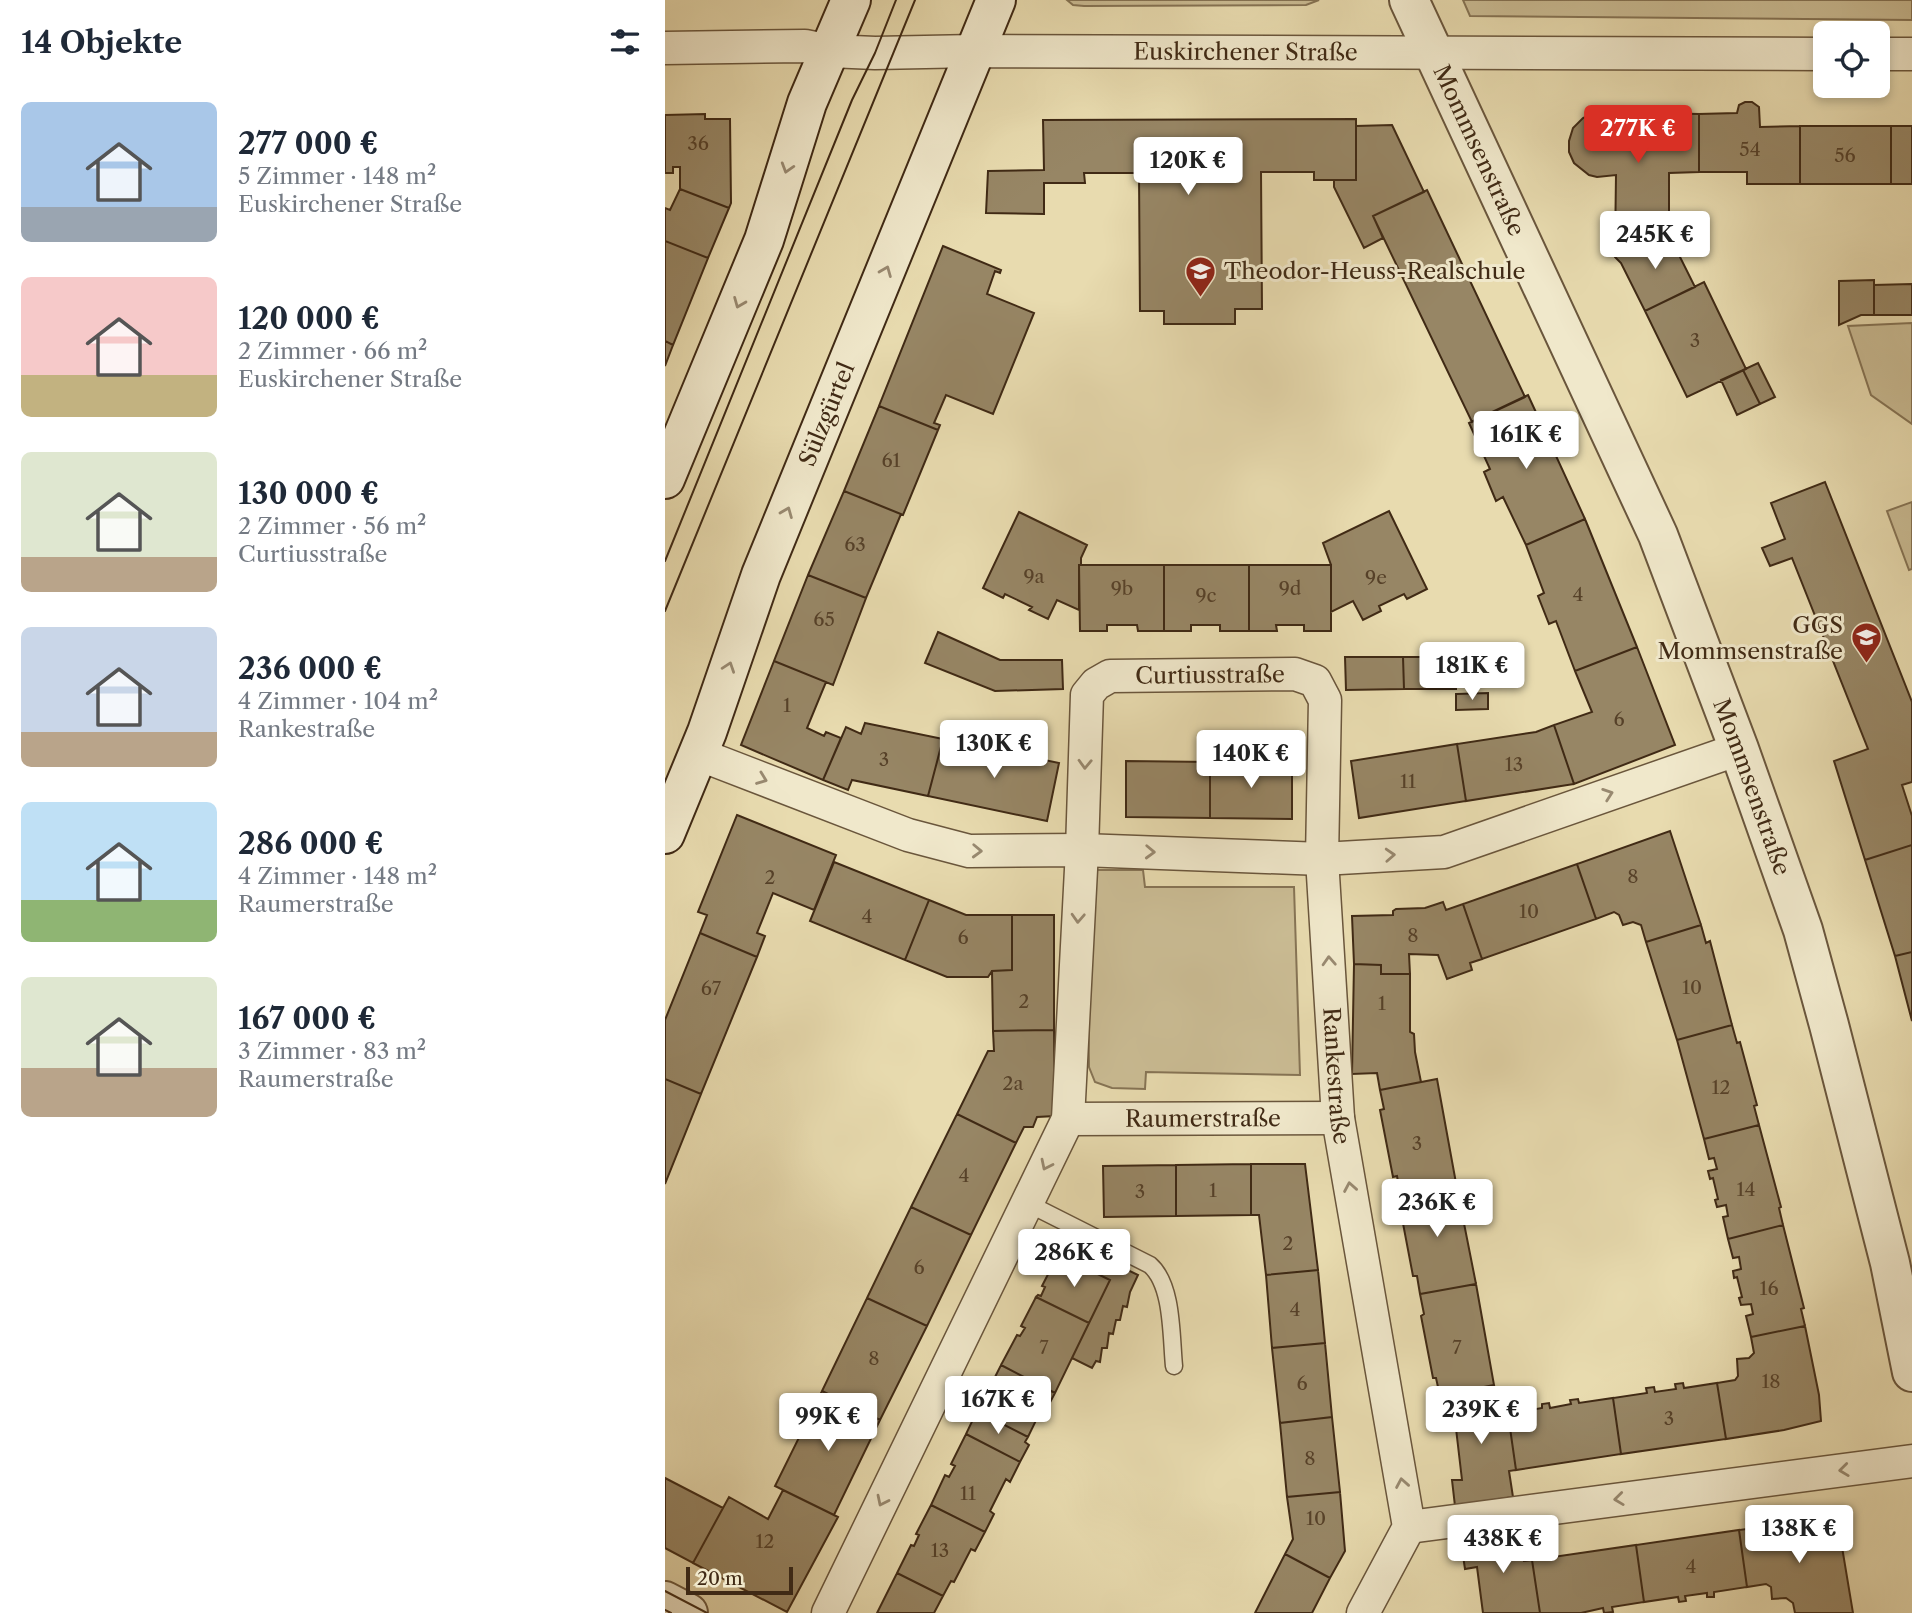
<!DOCTYPE html>
<html lang="de">
<head>
<meta charset="utf-8">
<style>
  body { margin:0; font-family:"Libre Caslon Text",serif; background:#f2f2f3; color:#1f2937; height:100vh; display:flex; flex-direction:column; font-size:26px; white-space:nowrap }
  * { box-sizing:border-box; margin:0 }
  p { font-size:23px; color:#747a83 }
  .icon { flex:none; width:38px; height:38px; fill:none; stroke:currentColor; stroke-width:2; stroke-linecap:round; stroke-linejoin:round }
  .map { position:relative; flex:1; overflow:hidden }
  .drawer { display:flex; flex-direction:column; background:#fff; width:665px }
  .drawer>* { flex:none }
  .tools { position:absolute; left:1148px; top:21px; display:grid; gap:14px }
  .tools a { display:grid; place-items:center; width:77px; height:77px; border-radius:10px; background:#fff; box-shadow:0 4px 10px #0003; font-size:35px }
  .scale { position:absolute; left:21px; bottom:18px; width:107px; box-sizing:border-box; padding-left:7px; border:4px solid #402a15; border-top:0; font-size:19px; line-height:24px; white-space:nowrap; color:#402a15; -webkit-text-stroke:5px #f0e8cb; paint-order:stroke }
  .price { position:absolute; translate:-50% -60px; padding:0 16px; border-radius:7px; background:#fff; color:#222; font-size:23px; line-height:46px; filter:drop-shadow(0 2px 4px #0008) }
  .price::after { content:''; position:absolute; left:50%; top:42px; width:21px; height:16px; margin-left:-10px; background:inherit; clip-path:polygon(0 0,100% 0,50% 100%) }
  .price.active { background:#d93025; color:#fff }
  ul { padding:0; list-style:none }
  li { display:flex; align-items:center; gap:21px; height:175px; padding:0 21px }
  li span { display:grid; place-items:center; flex:none; width:196px; height:140px; border-radius:10px; color:#555 }
  li>.icon { margin-inline-start:auto }
  span .icon { width:84px; height:84px; fill:#fffc; stroke-width:1 }
  li b { font-size:30px }
  h2 { display:flex; justify-content:space-between; align-items:center; height:84px; padding:0 21px; font-size:30px }
  main { display:flex; flex:1; min-height:0 }
  .map>svg:first-child { display:block }
  .green { fill:#cbbd95; stroke:#867455; stroke-width:2 }
  .building { fill:#978665; stroke:#402a15; stroke-width:2 }
  .lines { fill:none; stroke-linecap:round; stroke-linejoin:round }
  .service-casing { stroke:#6a563c; stroke-width:19 }
  .minor-casing { stroke:#6a563c; stroke-width:35 }
  .tertiary-casing { stroke:#6a563c; stroke-width:42 }
  .secondary-casing { stroke:#402a15; stroke-width:42 }
  .service { stroke:#f0e8cb; stroke-width:16 }
  .minor { stroke:#f0e8cb; stroke-width:32 }
  .tertiary { stroke:#f0e8cb; stroke-width:38 }
  .secondary { stroke:#f0e8cb; stroke-width:38 }
  .tram { stroke:#402a15; stroke-width:2 }
  .oneway { stroke:#988970 }
  .labels { text-anchor:middle; stroke-width:6; stroke-linejoin:round; paint-order:stroke }
  .number-label { font-size:19px; fill:#564129 }
  .street-label { font-size:23px; fill:#402a15; stroke:#f0e8cb }
  .poi-label { font-size:23px; fill:#402a15; stroke:#f0e8cb; text-anchor:start }
</style>
</head>
<body>
<main>
<section class="drawer">
<h2>14 Objekte<svg class="icon" aria-label="filters" viewBox="0 0 24 24"><path d="M4 7h16M4 17h16"/><circle cx="9" cy="7" r="2"/><circle cx="15" cy="17" r="2"/></svg></h2>
<ul>
<li><span style="background:linear-gradient(#a9c7e8 75%,#9aa5b1 0)"><svg class="icon" aria-label="home" viewBox="0 0 24 24"><path d="M3 11l9-7 9 7M6 9v11h12V9"/></svg></span><div><b>277 000 €</b><p>5 Zimmer · 148 m²</p><p>Euskirchener Straße</p></div></li>
<li><span style="background:linear-gradient(#f6c9c9 70%,#c2b280 0)"><svg class="icon" aria-label="home" viewBox="0 0 24 24"><path d="M3 11l9-7 9 7M6 9v11h12V9"/></svg></span><div><b>120 000 €</b><p>2 Zimmer · 66 m²</p><p>Euskirchener Straße</p></div></li>
<li><span style="background:linear-gradient(#dfe7d0 75%,#b9a48a 0)"><svg class="icon" aria-label="home" viewBox="0 0 24 24"><path d="M3 11l9-7 9 7M6 9v11h12V9"/></svg></span><div><b>130 000 €</b><p>2 Zimmer · 56 m²</p><p>Curtiusstraße</p></div></li>
<li><span style="background:linear-gradient(#c9d6e8 75%,#b9a48a 0)"><svg class="icon" aria-label="home" viewBox="0 0 24 24"><path d="M3 11l9-7 9 7M6 9v11h12V9"/></svg></span><div><b>236 000 €</b><p>4 Zimmer · 104 m²</p><p>Rankestraße</p></div></li>
<li><span style="background:linear-gradient(#bfe0f5 70%,#8fb573 0)"><svg class="icon" aria-label="home" viewBox="0 0 24 24"><path d="M3 11l9-7 9 7M6 9v11h12V9"/></svg></span><div><b>286 000 €</b><p>4 Zimmer · 148 m²</p><p>Raumerstraße</p></div></li>
<li><span style="background:linear-gradient(#dfe7d0 65%,#b9a48a 0)"><svg class="icon" aria-label="home" viewBox="0 0 24 24"><path d="M3 11l9-7 9 7M6 9v11h12V9"/></svg></span><div><b>167 000 €</b><p>3 Zimmer · 83 m²</p><p>Raumerstraße</p></div></li>
</ul>
</section>
<div class="map">
<svg width="1247" height="1613" viewBox="0 0 1247 1613">
  <rect width="100%" height="100%" fill="#e8dbaf"/>
  <filter id="stains"><feTurbulence type="fractalNoise" baseFrequency=".00286" numOctaves="4"/><feColorMatrix values="0 0 0 0 .2 0 0 0 0 .09 0 0 0 0 .02 0 0 0 .5 -.17"/></filter>
  <radialGradient id="worn" r=".72"><stop offset=".6" stop-color="#630" stop-opacity="0"/><stop offset="1" stop-color="#630" stop-opacity=".3"/></radialGradient>
  <path class="green" d="M402,0h252l-13,5 -222,1 -11,-1z
    M798,0h449v20l-442,-4z
    M1247,323v101l-41,-29 -23,-69z
    M1247,502v67l-3,1 -22,-59z
    M432,870h46l2,17h149l6,188 -154,-3 -1,17 -33,-1 -17,-6 -6,-15 -2,-168 1,-21z"/>
  <path class="building" d="M1080,102h7l7,5 1,20 40,-1v58h-53v-12h-48v-58l38,-1 2,-8z
    M931,112l103,2v58l-30,1v62l-54,14 1,-74 -19,2 -8,-2 -15,-12 -5,-11v-11l4,-13 10,-10z
    M40,114v5h25l1,84 -2,5 -49,-19v-22h-7v6h-8v-58z
    M691,119v61h-42v-8h-53l1,137h-27v15h-71v-13h-24l-1,-138h-55l1,10h-41v31l-58,-1 2,-42 56,-1 -1,-50z
    M727,125l32,67 -51,24 10,22 -19,10 -30,-61v-7h22v-54z
    M1135,126h91v58h-91z
    M1226,126h21v58h-21z
    M15,189l49,19 -21,50 -43,-17v-33l5,2z
    M762,190l98,207 -53,25 -99,-206z
    M1004,235l26,52 -50,24 -24,-48 -6,-6v-8z
    M0,241l43,17 -35,87 -8,-4z
    M278,246l58,24 -1,3 -5,-2 -8,23 47,19 -41,101 -47,-19 -12,28 6,2 -2,5 -59,-24z
    M1209,280v35h-13l-22,10v-44z
    M1039,282l42,87 -59,28 -42,-86z
    M1247,284v31h-38v-30z
    M0,341l8,4 -8,21z
    M1093,363l17,34 -15,7 -17,-34z
    M1078,370l17,34 -23,11 -16,-35z
    M863,395l57,124 -59,26 -23,-48 -7,4 -12,-29 6,-3 -21,-46z
    M214,406l59,24 -35,85 -59,-24z
    M1160,482l87,220v80l-10,3 10,31v29l-47,15 -31,-99 34,-12 -76,-191 -22,8 -8,-18 23,-9 -14,-36z
    M179,491l57,23 -35,84 -58,-23z
    M724,511l38,78 -20,10 -3,-5 -25,12 2,5 -18,9 -10,-19 -22,11v-47l-8,-22z
    M354,512l68,33 -6,13v7h-2v45l-22,-10 -9,19 -19,-9 3,-3 -27,-13 -2,4 -20,-10z
    M920,519l52,128 -62,24 -19,-50 -7,3 -11,-28 6,-3 -18,-48z
    M414,565h85v66h-26l-1,-6h-30v6h-27z
    M499,565h85v66h-29v-6h-29v6h-27z
    M584,565h82v66h-27v-6h-28l1,6h-28z
    M143,575l58,23 -33,87 -59,-24z
    M273,632l62,28h62l1,29 -68,2 -70,-28z
    M972,647l38,98 -101,39 -20,-59 38,-13 -17,-41z
    M791,653v36h-52l-1,-32h43z
    M680,657h58l1,32 -58,1z
    M109,661l52,21 -19,46 17,8 2,-4 15,6 -18,42 -82,-35z
    M823,693v16l-32,1v-16z
    M200,723l78,16 -15,57 -76,-16 -4,10 -25,-10 23,-53 15,7z
    M889,725l20,59 -108,17 -9,-57 79,-12z
    M278,739l116,24 -12,58 -119,-25z
    M792,744l9,57 -107,17 -8,-57z
    M461,761l84,1v56l-84,-1z
    M545,762h82v57l-82,-1z
    M72,815l99,40 -22,55 -41,-17 -16,40 8,3 -8,21 -57,-24 7,-18 -9,-3z
    M1005,831l31,94 -55,17 -5,-17 -8,-3 -10,3 -4,-10 -5,-3 -18,7 -19,-55z
    M1247,845v107l-17,4 -30,-96z
    M169,862l95,38 -24,60 -95,-39z
    M912,864l19,55 -114,40 -19,-55z
    M264,900l37,15h46v55l-20,1 -4,6h-41l-42,-17z
    M778,902l3,8 17,-6 19,55 -12,4 2,7 -25,9 -9,-24 -29,-1 1,20h-29v-9l-27,-1 -2,-48 41,-1v-4l3,-2 29,-1z
    M347,915h42v115l-61,1 -1,-60 20,-1z
    M1036,925l5,18 4,-2 22,84 -55,15 -31,-98z
    M35,933l57,24 -56,137 -36,-15v-59z
    M1247,952v69l-17,-65z
    M689,964l27,1v9h29v58l4,2 1,18 6,30 -41,8 -3,-17 -25,1z
    M1067,1025l5,18 3,-1 17,63 -3,1 5,19 -55,14 -27,-99z
    M389,1030l1,86 -18,1 -4,10h-9l-8,16 -59,-29 31,-63h6l-1,-20z
    M0,1079l36,15 -36,90z
    M772,1079l19,104 -56,10 -3,-17 -4,1 -13,-67 4,-1 -4,-19z
    M292,1114l59,29 -45,92 -60,-28z
    M1094,1125l22,82 -2,1 4,17 -55,14 -5,-22 5,-1 -2,-11 -9,2 -2,-7 3,-1 -5,-21 -3,1 -2,-8 9,-2 -3,-11 -5,1 -5,-20z
    M586,1164v51l-75,1v-51z
    M586,1164h54l13,106 -52,5 -7,-60h-8z
    M511,1165v51l-72,1 -1,-51z
    M791,1183l20,101 -56,10 -3,-18h-4l-12,-63 3,-1 -4,-19z
    M246,1207l60,28 -44,91 -60,-28z
    M1118,1225l21,83 -3,1 4,17 -54,11 -5,-21 7,-2 -2,-10 -10,1 -2,-7 3,-1 -5,-20 -3,1 -1,-7 8,-2 -2,-12 -6,1 -5,-19z
    M407,1243l66,32 -8,17 -3,15 -4,-1 -3,14h-4l-3,14 -4,-1 -2,15h-5l-2,14 -4,-1 -4,7 -20,-10 38,-78 -45,-22z
    M393,1255l52,25 -21,43 -53,-26 2,-2 3,1 4,-9 -3,-1z
    M653,1270l7,73 -53,5 -6,-73z
    M811,1284l18,101 -54,11 -4,-18h-3l-12,-62 3,-2 -4,-20z
    M371,1297l53,26 -34,70 -54,-28 16,-30 3,1 5,-8 -4,-2z
    M202,1298l60,28 -47,94 -58,-29z
    M1140,1326l14,69 2,26 -37,9 -58,9 -9,-56 18,-3 3,-4 -1,-17 12,-1 5,-5 -3,-16z
    M660,1343l7,74 -52,6 -8,-75z
    M336,1365l54,28 -10,19 -4,-2 -13,27 -51,-26 4,-7 3,2 5,-10 -3,-1z
    M1018,1383l1,5 33,-5 9,56 -105,15 -8,-56 34,-5 -1,-5 8,-1 1,5 21,-3 -1,-5z
    M829,1385l6,30 8,-1 8,56 -7,1 4,26 -58,9 -3,-26h10l-7,-60 -10,1 -5,-25z
    M157,1391l58,29 -46,95 -59,-29z
    M948,1398l8,56 -105,16 -8,-56 34,-6v-4l7,-1 1,5 21,-4 -1,-4 8,-1 1,4z
    M312,1411l51,26 -3,5 4,3 -9,17 -54,-28z
    M667,1417l8,75 -53,5 -7,-74z
    M301,1434l54,28 -10,20 -4,-3 -16,32 4,3 -9,18 -54,-27 14,-30 4,2 6,-11 -4,-2z
    M0,1478l58,30 -30,55 -28,-15z
    M118,1490l55,27 -51,95 -94,-49 36,-66 39,22z
    M675,1492l5,59 -15,27 -45,-24 8,-15 -6,-42z
    M266,1505l54,27 -10,19 -4,-2 -17,33 -3,-1 -8,15 -46,-23 14,-28 3,1 5,-11 -3,-1z
    M1172,1517l16,96h-58l-2,-10 -7,-5 -14,1 -1,-12 -5,-3 -19,3 -8,-57z
    M1074,1530l8,57 -33,5v5h-7v-4l-22,3 1,5 -7,1 -1,-5 -34,5 -8,-57z
    M856,1535l3,26 8,-1 8,53h-57l-6,-46 -12,2 -4,-27z
    M971,1545l8,57 -32,5 1,5 -9,1 -1,-5 -22,5h-41l-8,-53z
    M620,1554l45,24 -18,35h-57z
    M232,1573l46,23 -9,17h-57z"/>
  <g class="lines">
    <defs>
      <path id="service" d="M362,1203l123,62c23,20 21,71 24,101"/>
      <g id="minor">
        <path id="s1" d="M0,48l140,-2 25,5 45,2 100,-2 850,3"/>
        <path d="M1213,54h34"/>
        <path d="M33,754l210,81 61,16 113,-1 240,9 122,-7 295,-103"/>
        <path id="s2" d="M403,1119l270,-1"/>
        <path d="M744,1527l503,-66"/>
        <path id="s3" d="M163,1613l240,-494 14,-269 5,-155 9,-11 14,-8 185,-2 20,7 10,19 -3,159 16,259 71,409 -46,86"/>
      </g>
      <g id="tertiary">
        <path id="s4" d="M744,0l249,535 81,214 64,181 26,95 61,238 22,109"/>
        <path d="M0,1601l23,12"/>
      </g>
      <g id="secondary">
        <path d="M0,479l99,-239 43,-137 44,-103"/>
        <path id="s5" d="M0,834l42,-102 54,-157 235,-575"/>
      </g>
    </defs>
    <use href="#service" class="service-casing"/>
    <use href="#minor" class="minor-casing"/>
    <use href="#tertiary" class="tertiary-casing"/>
    <use href="#secondary" class="secondary-casing"/>
    <use href="#service" class="service"/>
    <use href="#minor" class="minor"/>
    <use href="#tertiary" class="tertiary"/>
    <use href="#secondary" class="secondary"/>
    <path class="tram" d="M0,561l187,-461 23,-47 21,-53
      M0,611l250,-611
      M0,1591l42,22
      M0,1610l6,3"/>
  </g>
  <defs><path id="oneway-chevron" d="M-2-3.5L2.5 0L-2 3.5" fill="none" stroke-width="1.6" stroke-linecap="round" stroke-linejoin="round" transform="scale(1.75)"/></defs>
  <g class="oneway">
    <use href="#oneway-chevron" transform="translate(122 168) rotate(107)"/>
    <use href="#oneway-chevron" transform="translate(221 271) rotate(-68)"/>
    <use href="#oneway-chevron" transform="translate(74 303) rotate(112)"/>
    <use href="#oneway-chevron" transform="translate(122 512) rotate(-68)"/>
    <use href="#oneway-chevron" transform="translate(64 667) rotate(-71)"/>
    <use href="#oneway-chevron" transform="translate(420 764) rotate(92)"/>
    <use href="#oneway-chevron" transform="translate(97 779) rotate(21)"/>
    <use href="#oneway-chevron" transform="translate(943 794) rotate(-19)"/>
    <use href="#oneway-chevron" transform="translate(312 851) rotate(2)"/>
    <use href="#oneway-chevron" transform="translate(485 852) rotate(2)"/>
    <use href="#oneway-chevron" transform="translate(725 855) rotate(-3)"/>
    <use href="#oneway-chevron" transform="translate(413 918) rotate(93)"/>
    <use href="#oneway-chevron" transform="translate(664 961) rotate(-93)"/>
    <use href="#oneway-chevron" transform="translate(381 1165) rotate(116)"/>
    <use href="#oneway-chevron" transform="translate(685 1187) rotate(-100)"/>
    <use href="#oneway-chevron" transform="translate(1179 1470) rotate(173)"/>
    <use href="#oneway-chevron" transform="translate(737 1483) rotate(-100)"/>
    <use href="#oneway-chevron" transform="translate(954 1499) rotate(173)"/>
    <use href="#oneway-chevron" transform="translate(217 1501) rotate(116)"/>
  </g>
  <defs>
    <symbol id="school-pin" viewBox="-11 -11 22 30"><path d="M0 17L-7.5 6A9.5 9.5 0 1 1 7.5 6Z" fill="#8f2418" stroke="#f0e8cb"/><path d="M0-5L7-2L0 1L-7-2ZM-4 1L0 2.5L4 1V4Q0 6-4 4Z" fill="#fff"/></symbol>
  </defs>
  <g fill-rule="evenodd">
    <use href="#school-pin" x="518" y="254" width="35" height="47"/>
    <use href="#school-pin" x="1184" y="620" width="35" height="47"/>
  </g>
  <g class="labels">
    <g class="number-label">
      <text x="33" y="150">36</text>
      <text x="1085" y="156">54</text>
      <text x="1180" y="162">56</text>
      <text x="1030" y="347">3</text>
      <text x="226" y="467">61</text>
      <text x="190" y="551">63</text>
      <text x="369" y="583">9a</text>
      <text x="711" y="584">9e</text>
      <text x="457" y="595">9b</text>
      <text x="625" y="595">9d</text>
      <text x="913" y="601">4</text>
      <text x="541" y="602">9c</text>
      <text x="159" y="626">65</text>
      <text x="122" y="712">1</text>
      <text x="954" y="726">6</text>
      <text x="219" y="766">3</text>
      <text x="849" y="771">13</text>
      <text x="743" y="788">11</text>
      <text x="968" y="883">8</text>
      <text x="105" y="884">2</text>
      <text x="864" y="918">10</text>
      <text x="202" y="923">4</text>
      <text x="748" y="942">8</text>
      <text x="298" y="944">6</text>
      <text x="1027" y="994">10</text>
      <text x="46" y="995">67</text>
      <text x="359" y="1008">2</text>
      <text x="717" y="1010">1</text>
      <text x="348" y="1090">2a</text>
      <text x="1056" y="1094">12</text>
      <text x="752" y="1150">3</text>
      <text x="299" y="1182">4</text>
      <text x="1081" y="1196">14</text>
      <text x="548" y="1197">1</text>
      <text x="475" y="1198">3</text>
      <text x="623" y="1250">2</text>
      <text x="254" y="1274">6</text>
      <text x="1104" y="1295">16</text>
      <text x="630" y="1316">4</text>
      <text x="379" y="1354">7</text>
      <text x="792" y="1354">7</text>
      <text x="209" y="1365">8</text>
      <text x="1106" y="1388">18</text>
      <text x="637" y="1390">6</text>
      <text x="1004" y="1425">3</text>
      <text x="645" y="1465">8</text>
      <text x="303" y="1500">11</text>
      <text x="651" y="1525">10</text>
      <text x="100" y="1548">12</text>
      <text x="275" y="1557">13</text>
      <text x="1026" y="1573">4</text>
    </g>
    <g class="street-label">
      <text dy="8" stroke="none"><textPath href="#s1" startOffset="581">Euskirchener Straße</textPath></text>
      <text dy="8" stroke="none"><textPath href="#s4" startOffset="166">Mommsenstraße</textPath></text>
      <text dy="8" stroke="none"><textPath href="#s5" startOffset="450">Sülzgürtel</textPath></text>
      <text dy="8" stroke="none"><textPath href="#s3" startOffset="1104">Curtiusstraße</textPath></text>
      <text dy="8" stroke="none"><textPath href="#s4" startOffset="859">Mommsenstraße</textPath></text>
      <text dy="8" stroke="none"><textPath href="#s3" startOffset="1608">Rankestraße</textPath></text>
      <text dy="8" stroke="none"><textPath href="#s2" startOffset="135">Raumerstraße</textPath></text>
    </g>
    <g class="poi-label">
      <text x="559" y="279">Theodor-Heuss-Realschule</text>
      <text x="1178" y="633" text-anchor="end">GGS<tspan x="1178" dy="26">Mommsenstraße</tspan></text>
    </g>
  </g>
  <rect width="100%" height="100%" filter="url(#stains)"/>
  <rect width="100%" height="100%" fill="url(#worn)"/>
</svg>
<div class="tools">
<a><svg class="icon" aria-label="locate" viewBox="0 0 24 24"><circle cx="12" cy="12" r="6"/><path d="M12 2v4M12 18v4M2 12h4M18 12h4"/></svg></a>
</div>
<div class="scale">20 m</div>
<b class="price active" style="left:973px;top:165px">277K €</b>
<b class="price" style="left:523px;top:197px">120K €</b>
<b class="price" style="left:990px;top:271px">245K €</b>
<b class="price" style="left:861px;top:471px">161K €</b>
<b class="price" style="left:807px;top:702px">181K €</b>
<b class="price" style="left:329px;top:780px">130K €</b>
<b class="price" style="left:586px;top:790px">140K €</b>
<b class="price" style="left:772px;top:1239px">236K €</b>
<b class="price" style="left:409px;top:1289px">286K €</b>
<b class="price" style="left:333px;top:1436px">167K €</b>
<b class="price" style="left:816px;top:1446px">239K €</b>
<b class="price" style="left:163px;top:1453px">99K €</b>
<b class="price" style="left:1134px;top:1565px">138K €</b>
<b class="price" style="left:838px;top:1575px">438K €</b>
</div>
</main>
</body>
</html>
